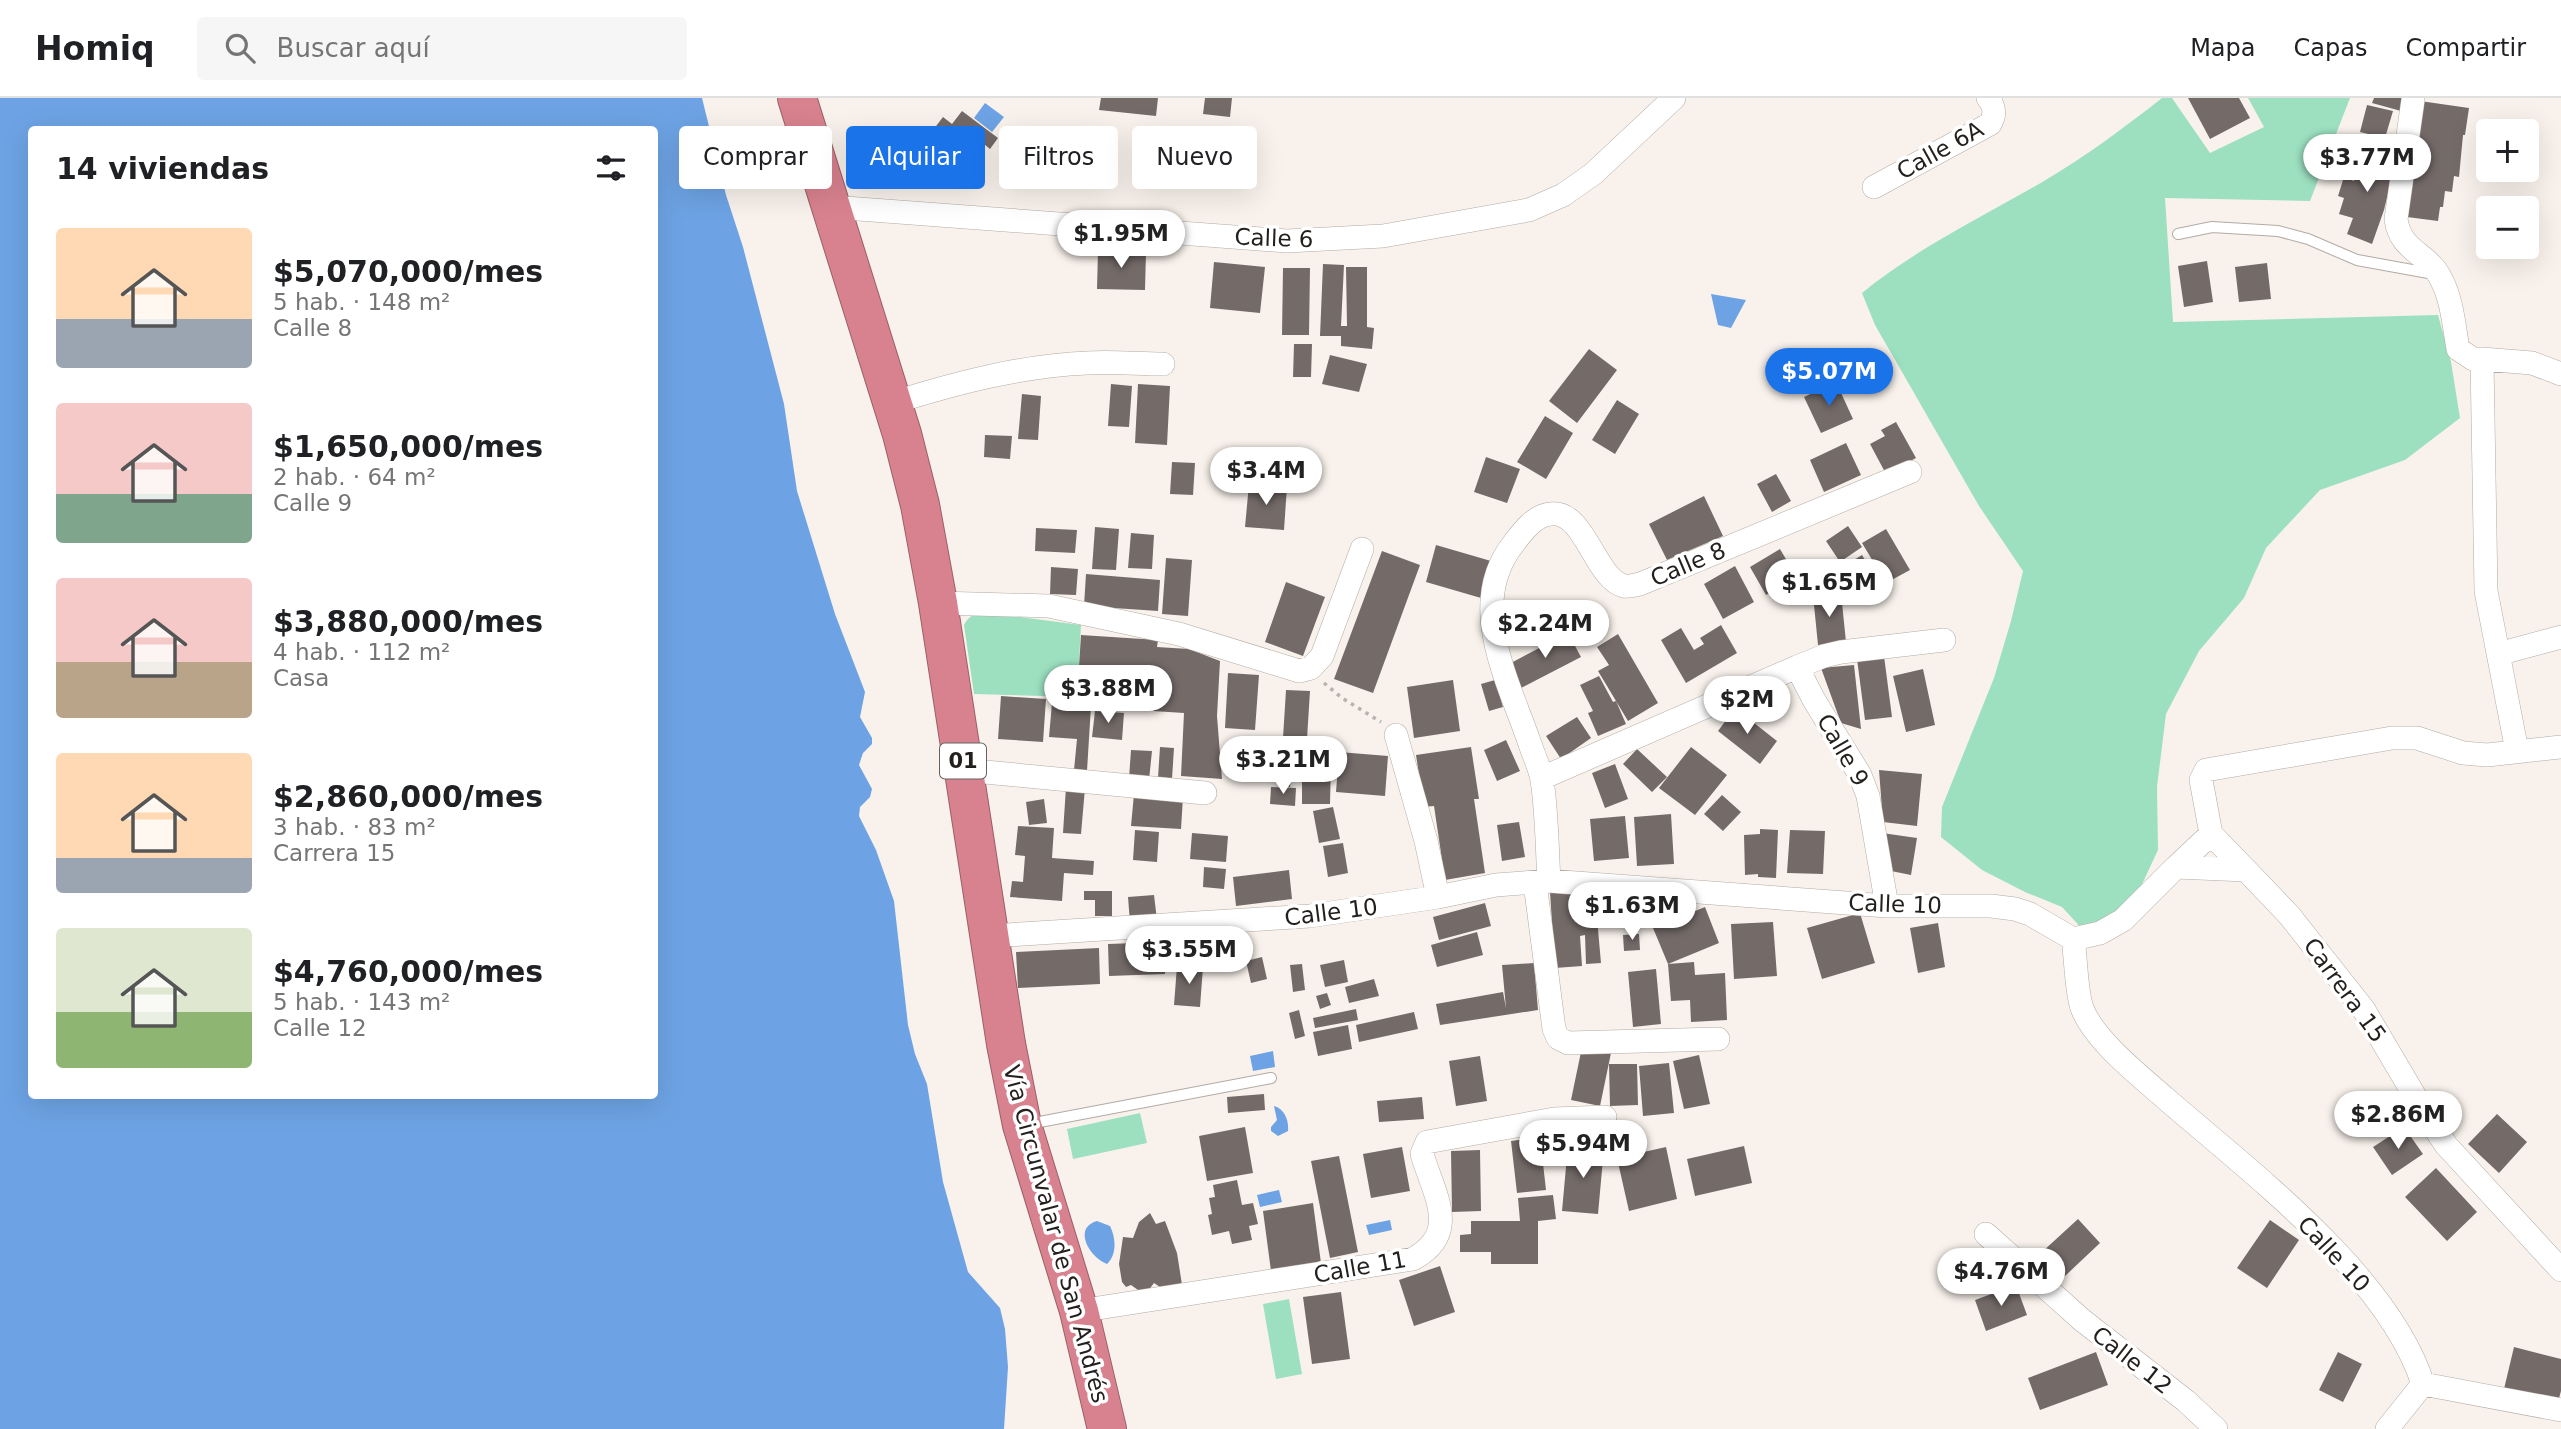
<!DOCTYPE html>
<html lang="es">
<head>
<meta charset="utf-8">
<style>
  body { margin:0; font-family:"DejaVu Sans",sans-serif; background:#f6f6f6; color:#202124; height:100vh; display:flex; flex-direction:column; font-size:26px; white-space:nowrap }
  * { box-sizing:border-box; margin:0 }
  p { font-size:23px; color:#757577 }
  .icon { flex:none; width:38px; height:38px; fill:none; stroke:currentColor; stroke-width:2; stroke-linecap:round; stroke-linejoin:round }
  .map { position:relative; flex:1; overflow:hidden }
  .drawer { position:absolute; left:28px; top:28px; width:630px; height:973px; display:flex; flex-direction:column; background:#fff; border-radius:7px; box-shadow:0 7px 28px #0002 }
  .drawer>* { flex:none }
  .top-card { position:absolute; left:679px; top:28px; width:665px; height:63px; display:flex; gap:14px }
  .fabs { position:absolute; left:2476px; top:21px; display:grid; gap:14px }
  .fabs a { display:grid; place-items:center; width:63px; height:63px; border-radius:7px; background:#fff; box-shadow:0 7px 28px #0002; font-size:35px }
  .price { position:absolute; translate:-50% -60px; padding:0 16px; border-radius:24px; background:#fff; color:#222; font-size:23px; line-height:46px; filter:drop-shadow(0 2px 4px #0008) }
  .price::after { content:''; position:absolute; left:50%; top:42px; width:21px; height:16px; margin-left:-10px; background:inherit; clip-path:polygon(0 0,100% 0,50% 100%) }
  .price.selected { background:#1a73e8; color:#fff }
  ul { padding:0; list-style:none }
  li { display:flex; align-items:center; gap:21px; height:175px; padding:0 28px }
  li span { display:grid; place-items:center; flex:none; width:196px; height:140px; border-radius:7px; color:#555 }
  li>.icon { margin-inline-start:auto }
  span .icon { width:84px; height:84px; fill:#fffc; stroke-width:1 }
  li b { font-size:30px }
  h2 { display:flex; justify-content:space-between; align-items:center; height:84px; padding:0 28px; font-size:30px }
  .pill { padding:0 24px; border-radius:7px; background:#fff; box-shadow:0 7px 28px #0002; font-size:24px; line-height:63px }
  .pill.selected { background:#1a73e8; color:#fff }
  header { display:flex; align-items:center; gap:42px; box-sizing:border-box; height:98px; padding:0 35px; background:#fff; border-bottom:2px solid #e0e0e0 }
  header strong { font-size:33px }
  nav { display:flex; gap:38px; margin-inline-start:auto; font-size:24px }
  .search { width:490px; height:63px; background:#f6f6f6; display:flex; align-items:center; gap:18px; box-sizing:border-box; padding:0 24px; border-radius:7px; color:#757577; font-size:26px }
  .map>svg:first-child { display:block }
  .green { fill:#9ce0c0 }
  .water { fill:#6da3e4; fill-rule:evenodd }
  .building { fill:#746b69 }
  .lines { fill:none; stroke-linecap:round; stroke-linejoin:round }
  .lane-casing { stroke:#b2aba5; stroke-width:12 }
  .street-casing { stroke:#b2aba5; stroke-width:24 }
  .highway-casing { stroke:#995f67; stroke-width:40 }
  .path { stroke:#b7b2ad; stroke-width:3.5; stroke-dasharray:3.5 5; stroke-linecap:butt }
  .lane { stroke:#fff; stroke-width:10 }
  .street { stroke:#fff; stroke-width:23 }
  .highway { stroke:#d9828f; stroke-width:38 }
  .labels { text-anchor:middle; stroke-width:7; stroke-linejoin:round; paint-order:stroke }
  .shield { fill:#fff; stroke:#646261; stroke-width:2 }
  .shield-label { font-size:21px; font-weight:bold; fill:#221f1d }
  .street-label { font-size:23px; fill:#221f1d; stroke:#fff }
</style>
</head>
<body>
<header>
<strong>Homiq</strong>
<div class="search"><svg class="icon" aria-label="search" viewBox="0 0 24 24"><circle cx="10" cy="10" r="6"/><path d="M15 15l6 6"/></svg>Buscar aquí</div>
<nav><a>Mapa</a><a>Capas</a><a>Compartir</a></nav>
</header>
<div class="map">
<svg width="2561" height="1331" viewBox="0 0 2561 1331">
  <rect width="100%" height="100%" fill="#f9f2ec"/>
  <path class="green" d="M2162,0h10l38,55 54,-26 -16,-29h102l-40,103 -145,-3 8,124 265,-7 13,47 9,56 -55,42 -85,30 -54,58 -22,50 -45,53 -33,63 -9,73 1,63 -21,45 -23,25 -28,13 -24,-26 -37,-15 -43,-22 -41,-33 1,-30 52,-129 17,-57 12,-50 -44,-65 -104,-181 -13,-32c55,-45 120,-76 182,-112 42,-25 80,-53 118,-83z
    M982,514l99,13 -4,72 -103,-3 -10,-69c4,-8 9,-11 18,-13z
    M1140,1015l7,30 -74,16 -6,-30z
    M1289,1201l13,75 -26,5 -13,-75z"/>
  <path class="water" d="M0,0h702l24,97 17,52 41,157 13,87 38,123 30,78 -5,25 12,21v6l-9,9 -4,12 13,24 -2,8 -10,10 -1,9 17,34 18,51 14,124 7,29 12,30 16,98 25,90 32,36 5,21 3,38 -4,62h-1004zM32,32h622v966h-622z
    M985,5l19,14 -12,15 -18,-14z
    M1711,196l35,6 -15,28 -13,-3z
    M1273,953l2,16 -22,4 -3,-15z
    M1274,1008c11,3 15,15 14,25l-10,5 -7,-5v-4l6,-7z
    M1279,1092l3,12 -22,5 -3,-12z
    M1390,1122l2,10 -23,5 -3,-10z
    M1097,1123l13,5c6,12 7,29 -3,38 -17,-6 -35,-36 -10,-43z"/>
  <path class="building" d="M1101,0h57l-2,18 -57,-6z
    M1205,0h27l-2,19 -27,-3z
    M2188,0h51l11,20 -40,21z
    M2374,0h30l-3,13 -29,-8z
    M2420,3l49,7 -4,27h-2l-4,42 -5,-1 -2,16 -7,-1 -2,16h-3l-2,14 -31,-4z
    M2367,7l26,6 -8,27 -25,-6z
    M962,13l36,27 -8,11 -6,-5 -24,30 -34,-26 8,-11 -4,-3 13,-17 9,7z
    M2362,51l35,8 -13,53 -12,34 -25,-10 6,-16 -14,-4 5,-16 -6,-2 6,-19 10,4z
    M1098,153l48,1 -1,38 -48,-1z
    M2207,163l6,41 -29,5 -6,-41z
    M1214,164l51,5 -5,46 -50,-5z
    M2267,165l4,36 -32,3 -4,-35z
    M1323,166l21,1 -3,61h6l-1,-59h21v60l7,1 -2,21 -31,-3v-10h-21z
    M1283,170h27l-1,67h-27z
    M1294,246h18l-1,33h-18z
    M1589,251l28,21 -40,53 -28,-22z
    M1330,257l37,9 -8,28 -37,-8z
    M1836,284l17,37 -32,14 -17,-36z
    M1111,286l21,2 -3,41 -21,-1z
    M1138,286l32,2 -3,59 -32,-2z
    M1022,296l19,2 -3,44 -20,-1z
    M1617,302l22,14 -24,40 -23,-14z
    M1545,318l28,17 -27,46 -29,-17z
    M1896,324l20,36 -30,16 -16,-30 15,-8 -4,-6z
    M985,337l27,1 -2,23 -26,-2z
    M1846,345l15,32 -37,17 -14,-32z
    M1486,359l34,12 -13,34 -33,-11z
    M1172,364l23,1 -2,32 -23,-1z
    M1776,376l15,27 -19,11 -15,-28z
    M1249,386l38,2 -3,44 -39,-3z
    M1704,398l19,40 -56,24 -18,-36z
    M1848,428l14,21 -22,15 -14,-21z
    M1095,429l24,2 -3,41 -24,-1z
    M1036,430l41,2 -2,23 -40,-2z
    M1886,431l24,41 -24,13 -24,-40z
    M1131,435l23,2 -2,34 -24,-1z
    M1436,447l55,16 -10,37 -55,-16z
    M1780,451l17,29 -31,17 -16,-28z
    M1382,453l38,14 -47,128 -39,-14z
    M1862,457l18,30 -24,15 -18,-30z
    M1166,460l26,2 -4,56 -26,-2z
    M1735,468l19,36 -31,17 -19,-35z
    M1051,469l27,2 -2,26 -26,-1z
    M1086,476l74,6 -2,31 -74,-5z
    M1286,484l39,15 -22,59 -38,-14z
    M1841,495l5,49 -28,3 -5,-50z
    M1721,527l16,28 -51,30 -25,-43 20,-12 13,22 10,-6 -4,-6z
    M1568,535l13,24 -60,31 -12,-24z
    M1618,536l40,69 -30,18 -12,-20 10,23 -28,12 -10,-23 5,-2 -13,-26 19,-9 14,26 3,-1 -18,-30 11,-6 -12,-18z
    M1081,537l77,5 -1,7 32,2 31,12 -3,55 5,63 -41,-3 3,-63 -31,-2 1,-20 -23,-1 -1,10 -53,-3z
    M1884,558l8,61 -27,3 -8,-61z
    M1854,567l7,64 -20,-6 -20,-55z
    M1923,571l12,56 -29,7 -13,-56z
    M1228,575l31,2 -4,55 -30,-2z
    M1453,582l7,51 -46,7 -7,-51z
    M1495,582l8,27 -14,4 -8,-27z
    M1286,592l24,1 -3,48 -24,-1z
    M1001,598l45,3 -3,43 -45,-3z
    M1052,605l39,3 -4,65 -13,-1 3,-31 -28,-2z
    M1735,610l42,33 -17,23 -42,-33z
    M1095,613l29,2 -2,27 -30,-3z
    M1577,619l14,21 -30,21 -15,-23z
    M1506,642l14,31 -23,10 -13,-31z
    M1160,649l14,1 -2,31 -14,-1z
    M1471,649l8,52h-5l11,74 -40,7 -11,-74 -10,1 -8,-52z
    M1691,649l36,28 -32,40 -36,-27z
    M1637,651l30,28 -15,15 -29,-28z
    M1131,652l21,1 -3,29 -20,-2z
    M1339,654l49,4 -3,40 -49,-4z
    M1302,662h29l-1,44h-28z
    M1615,666l13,35 -23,9 -13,-35z
    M1281,668l11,1 -2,20 -11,-1z
    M1879,672l43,4 -5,52 -34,-4z
    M1066,689l19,1 -4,46 -18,-1z
    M1271,689l25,1 -1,18 -25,-2z
    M1134,696l49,3 -2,32 -50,-3z
    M1722,697l19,17 -18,19 -19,-17z
    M1044,701l3,24 -18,2 -3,-23z
    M1333,709l7,32 -21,4 -6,-32z
    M1671,716l3,50 -37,2 -3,-49z
    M1625,718l4,42 -35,3 -4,-42z
    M1519,724l6,35 -23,4 -5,-36z
    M1018,728l36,2 -2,30 42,3 -1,14 -29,-2 -2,28 -52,-4 2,-16 11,1 2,-26 -10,-1z
    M1760,731l18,1 -2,48 -18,-1v-3l-13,1 -1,-40 16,-1z
    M1135,732l24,2 -2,30 -24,-2z
    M1790,732l35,1 -2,43 -36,-1z
    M1192,735l36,3 -2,26 -36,-3z
    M1882,735l35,5 -6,37 -20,-4z
    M1343,745l5,30 -20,4 -5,-31z
    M1204,769l22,2 -2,20 -21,-2z
    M1289,772l3,29 -56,7 -3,-29z
    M1581,791l2,19 13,-1 5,56 -15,1 -1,-29 -5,1 2,30 -27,2 -5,-76z
    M1084,793h28v25h-17v-16h-11z
    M1154,797l3,25 -27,3 -2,-26z
    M1485,805l6,23 -52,14 -6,-23z
    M1705,809l14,36 -51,21 -15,-36z
    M1860,815l15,50 -53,16 -15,-51z
    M1773,824l4,54 -43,3 -3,-55z
    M1938,825l7,44 -27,6 -8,-45z
    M1477,834l6,23 -46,12 -6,-22z
    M1206,835l18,2 -3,34 -18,-2z
    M1639,836l1,16 -16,1 -1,-16z
    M1164,844l1,32 -56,2 -1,-32z
    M1099,850l1,36 -82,4 -2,-36z
    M1262,859l5,22 -16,4 -5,-22z
    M1344,862l4,22 -23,5 -5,-22z
    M1694,864l1,13 30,-2 2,47 -36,2 -1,-22 -19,1 -3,-37z
    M1534,865l4,47 -98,15 -4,-21 67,-12 3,16 -4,-43z
    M1302,866l3,26 -12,2 -3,-27z
    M1177,868l26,1 -3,40 -26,-2z
    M1656,871l5,55 -28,3 -5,-55z
    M1374,881l5,17 -30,7 -4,-16z
    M1327,895l4,12 -11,4 -4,-13z
    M1356,911l2,11 -43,8 -2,-10z
    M1299,912l6,26 -10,3 -6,-26z
    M1414,914l4,17 -59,13 -3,-17z
    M1348,927l4,24 -34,7 -5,-24z
    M1582,949l29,6 -11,53 -29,-6z
    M1699,957l11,49 -26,5 -11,-48z
    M1480,958l7,45 -31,5 -7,-45z
    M1669,965l5,50 -31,3 -4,-50z
    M1609,966h28l1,41 -28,1z
    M1264,996l1,16 -37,3 -1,-16z
    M1422,999l2,22 -45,3 -2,-21z
    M2497,1016l30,28 -28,31 -31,-29z
    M1245,1029l8,46 -46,8 -8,-45z
    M2404,1029l19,27 -31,21 -19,-28z
    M1540,1039l6,53 -29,3 -6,-52z
    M1568,1047l36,3 -6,66 -36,-3z
    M1744,1048l8,37 -57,13 -8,-37z
    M1402,1049l8,44 -39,7 -8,-44z
    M1666,1049l11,52 -48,12 -12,-53z
    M1480,1052l1,61 -29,1 -1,-61z
    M1339,1058l19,96 -28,6 -19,-97z
    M2436,1070l41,44 -30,29 -42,-44z
    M1237,1082l5,25 11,-2 5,21 -9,2 3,14 -20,4 -3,-13 -17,4 -4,-20 4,-1 -3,-16 6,-1 -2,-12z
    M1553,1097l3,24 -18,2v43h-47v-12h-31v-17l11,-1v-13h49l-2,-23z
    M1313,1105l8,60 -50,8 -8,-60z
    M1150,1115l6,11 9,-3 12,32 6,38 -20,-2 -9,-6 -9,12 -14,-10 -5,2 -4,-5 -3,-18 4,-27 10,1 6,-16z
    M2078,1121l22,24 -35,33 -23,-24z
    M2270,1122l29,20 -32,48 -30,-20z
    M1440,1168l15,46 -41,14 -15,-46z
    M2016,1187l11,30 -41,16 -11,-31z
    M1341,1194l9,67 -38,5 -9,-67z
    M2514,1249l47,12v32l-3,11 -54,-13z
    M2096,1254l12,33 -68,25 -12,-32z
    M2338,1254l24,12 -19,38 -24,-12z"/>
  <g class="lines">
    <defs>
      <path id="lane" d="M2178,136l34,-7 66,4 30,8 49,21 77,14
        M1029,1026l242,-46"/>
      <path id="street" d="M2413,2l-17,119c4,33 33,34 45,60 11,20 13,47 17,70l15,10h9l4,232 31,160
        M1874,89l116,-63c6,-10 5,-17 -2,-26
        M832,109l455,34 96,-5 146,-26 34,-15 30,-21 81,-76
        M2482,261l50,4 29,11
        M892,305c64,-20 128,-37 195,-40 25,-2 51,1 76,1
        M938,505l111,3 130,28 120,37 12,-3 11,-12 40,-107
        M2498,556l63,-17
        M1797,569l27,-11 17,-4 103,-12
        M1396,637l30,106 12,56
        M964,672l241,23
        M1542,680l255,-111 17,33 46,75 8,21 19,110
        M2176,769l35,-33
        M2246,772l-35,-36 -10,-54 5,-10 186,-32h25l46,15 24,2 74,-8
        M1549,783c-2,-33 -2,-68 -7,-101 -2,-12 -8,-24 -12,-36 -21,-62 -65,-140 -16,-201 9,-12 21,-28 37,-29 34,-4 44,65 73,72 4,1 11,-1 16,-2l270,-112
        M1535,785l19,146 4,9 10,5 150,-4
        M990,838l320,-20 128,-19 58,-12 53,-4 338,25h104l24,3 15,5 43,25c3,19 3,52 9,69 12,32 58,68 83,90 85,74 223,177 258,286
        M2073,841l27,-6 23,-13 53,-53 70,3 43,45 75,95 62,105 20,30 115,125
        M1986,1136l96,86 104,81 30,28
        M1079,1213l334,-52c48,-26 21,-64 9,-105l5,-12 127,-23 51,-2
        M2423,1286l138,26
        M2387,1331l36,-45"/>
      <path id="highway" d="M797,0l105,336 18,71 18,98 68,441 16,81 57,186 28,118"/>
    </defs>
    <use href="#lane" class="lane-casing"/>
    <use href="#street" class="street-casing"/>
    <use href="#highway" class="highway-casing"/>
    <path class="path" d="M1324,585l18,15 39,24"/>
    <use href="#lane" class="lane"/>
    <use href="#street" class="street"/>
    <use href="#highway" class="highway"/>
  </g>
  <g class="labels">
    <rect class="shield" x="940" y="645.5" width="46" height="35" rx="5"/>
    <g class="shield-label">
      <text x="963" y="670">01</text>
    </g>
    <g class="street-label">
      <text transform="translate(1940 52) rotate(-29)" y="8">Calle 6A</text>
      <text transform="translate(1274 140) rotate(2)" y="8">Calle 6</text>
      <text transform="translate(1688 466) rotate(-23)" y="8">Calle 8</text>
      <text transform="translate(1843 652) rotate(60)" y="8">Calle 9</text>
      <text transform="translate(1895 806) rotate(2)" y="8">Calle 10</text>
      <text transform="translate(1331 814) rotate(-7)" y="8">Calle 10</text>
      <text transform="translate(2345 892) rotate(54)" y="8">Carrera 15</text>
      <text transform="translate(1056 1136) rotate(75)" y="8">Vía Circunvalar de San Andrés</text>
      <text transform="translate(2334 1156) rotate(47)" y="8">Calle 10</text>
      <text transform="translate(1360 1169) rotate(-10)" y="8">Calle 11</text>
      <text transform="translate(2132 1262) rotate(38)" y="8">Calle 12</text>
    </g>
  </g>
</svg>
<div class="fabs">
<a>+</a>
<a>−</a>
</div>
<b class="price" style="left:2367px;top:96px">$3.77M</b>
<b class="price" style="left:1121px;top:172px">$1.95M</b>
<b class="price selected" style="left:1829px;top:310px">$5.07M</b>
<b class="price" style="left:1266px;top:409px">$3.4M</b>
<b class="price" style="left:1829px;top:521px">$1.65M</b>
<b class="price" style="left:1545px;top:562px">$2.24M</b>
<b class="price" style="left:1108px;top:627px">$3.88M</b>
<b class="price" style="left:1747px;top:638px">$2M</b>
<b class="price" style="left:1283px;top:698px">$3.21M</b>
<b class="price" style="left:1632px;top:844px">$1.63M</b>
<b class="price" style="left:1189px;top:888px">$3.55M</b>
<b class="price" style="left:2398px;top:1053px">$2.86M</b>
<b class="price" style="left:1583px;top:1082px">$5.94M</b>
<b class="price" style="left:2001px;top:1210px">$4.76M</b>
<div class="top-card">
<a class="pill">Comprar</a>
<a class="pill selected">Alquilar</a>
<a class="pill">Filtros</a>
<a class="pill">Nuevo</a>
</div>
<section class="drawer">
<h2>14 viviendas<svg class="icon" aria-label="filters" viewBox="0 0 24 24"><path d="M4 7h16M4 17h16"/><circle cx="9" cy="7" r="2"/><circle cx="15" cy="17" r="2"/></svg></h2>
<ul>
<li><span style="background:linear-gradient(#ffd9b3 65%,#9aa5b1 0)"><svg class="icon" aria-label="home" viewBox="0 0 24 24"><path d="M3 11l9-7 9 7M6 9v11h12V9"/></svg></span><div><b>$5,070,000/mes</b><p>5 hab. · 148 m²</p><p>Calle 8</p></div></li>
<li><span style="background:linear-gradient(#f6c9c9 65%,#7fa58c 0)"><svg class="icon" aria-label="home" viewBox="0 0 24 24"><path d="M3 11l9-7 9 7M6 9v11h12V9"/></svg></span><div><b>$1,650,000/mes</b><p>2 hab. · 64 m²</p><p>Calle 9</p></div></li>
<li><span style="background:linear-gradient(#f6c9c9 60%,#b9a48a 0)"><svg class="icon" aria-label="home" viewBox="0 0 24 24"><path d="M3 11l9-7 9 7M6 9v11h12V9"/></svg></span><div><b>$3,880,000/mes</b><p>4 hab. · 112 m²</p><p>Casa</p></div></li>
<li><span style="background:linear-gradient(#ffd9b3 75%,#9aa5b1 0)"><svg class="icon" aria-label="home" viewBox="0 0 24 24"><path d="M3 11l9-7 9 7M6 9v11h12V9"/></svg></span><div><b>$2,860,000/mes</b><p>3 hab. · 83 m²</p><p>Carrera 15</p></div></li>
<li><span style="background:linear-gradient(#dfe7d0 60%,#8fb573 0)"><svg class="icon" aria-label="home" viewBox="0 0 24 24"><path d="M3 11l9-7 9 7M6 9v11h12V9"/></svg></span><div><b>$4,760,000/mes</b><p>5 hab. · 143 m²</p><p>Calle 12</p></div></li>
</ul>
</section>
</div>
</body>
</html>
